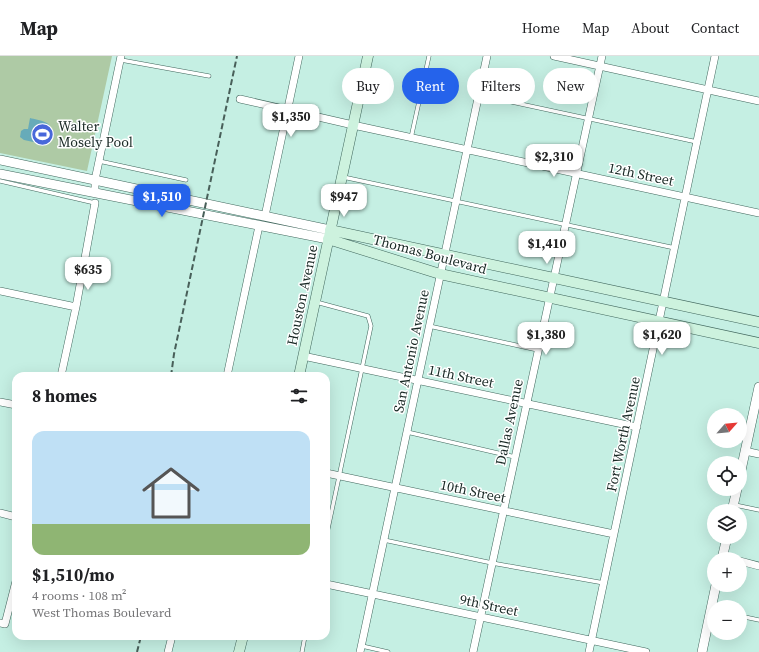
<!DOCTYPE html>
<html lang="en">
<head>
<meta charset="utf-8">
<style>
  body { margin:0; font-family:"Source Serif 4",serif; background:#f2f2f2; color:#202124; height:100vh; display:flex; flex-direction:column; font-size:15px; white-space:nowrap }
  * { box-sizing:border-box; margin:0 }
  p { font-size:13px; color:#757577 }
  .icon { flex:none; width:22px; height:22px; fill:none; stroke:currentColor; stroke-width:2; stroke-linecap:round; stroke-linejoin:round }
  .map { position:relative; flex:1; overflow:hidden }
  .side { position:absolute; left:12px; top:316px; width:318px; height:268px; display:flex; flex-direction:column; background:#fff; border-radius:12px; box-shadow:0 4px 16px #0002 }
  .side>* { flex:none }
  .hud { position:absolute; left:342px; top:12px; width:357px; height:36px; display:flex; gap:8px }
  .needle { width:26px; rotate:63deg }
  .fabs { position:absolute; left:707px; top:352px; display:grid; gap:8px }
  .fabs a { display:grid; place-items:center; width:40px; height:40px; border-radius:50%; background:#fff; box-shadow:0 4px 16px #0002; font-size:20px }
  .price { position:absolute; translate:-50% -34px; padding:0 9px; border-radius:8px; background:#fff; color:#222; font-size:13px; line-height:26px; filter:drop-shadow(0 1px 2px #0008) }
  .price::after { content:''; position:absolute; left:50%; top:24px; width:12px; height:9px; margin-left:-6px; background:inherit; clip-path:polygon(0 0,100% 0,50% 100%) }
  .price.current { background:#2563eb; color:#fff }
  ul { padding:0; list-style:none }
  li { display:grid; align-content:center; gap:8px; height:212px; padding:0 20px }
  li+li { border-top:1px solid #e0e0e0 }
  li span { display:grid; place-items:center; height:124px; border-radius:12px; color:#555 }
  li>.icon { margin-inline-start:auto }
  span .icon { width:72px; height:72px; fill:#fffc; stroke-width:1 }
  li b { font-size:17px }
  h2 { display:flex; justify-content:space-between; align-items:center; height:48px; padding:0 20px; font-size:17px }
  .tag { padding:0 14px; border-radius:18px; background:#fff; box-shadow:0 4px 16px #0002; font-size:14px; line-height:36px }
  .tag.current { background:#2563eb; color:#fff }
  header { display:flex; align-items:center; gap:24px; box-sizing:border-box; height:56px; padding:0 20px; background:#fff; border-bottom:1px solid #e0e0e0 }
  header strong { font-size:19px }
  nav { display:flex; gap:22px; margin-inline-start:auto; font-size:14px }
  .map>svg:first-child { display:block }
  .green { fill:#aecaa5 }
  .water { fill:#67abb9 }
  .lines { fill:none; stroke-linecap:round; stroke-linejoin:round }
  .service-casing { stroke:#41675d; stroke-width:4.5 }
  .minor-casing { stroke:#41675d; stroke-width:8 }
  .tertiary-casing { stroke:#41675d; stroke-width:10 }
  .secondary-casing { stroke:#41675d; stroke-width:11 }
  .service { stroke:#fff; stroke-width:3.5 }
  .minor { stroke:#fff; stroke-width:7 }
  .tertiary { stroke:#fff; stroke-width:9 }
  .secondary { stroke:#cdf2de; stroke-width:10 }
  .rail { stroke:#485f59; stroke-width:2; stroke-dasharray:6 3; stroke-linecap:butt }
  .labels { text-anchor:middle; stroke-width:3; stroke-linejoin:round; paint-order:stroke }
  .poi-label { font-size:14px; fill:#192925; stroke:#fff; text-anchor:start }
  .street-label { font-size:14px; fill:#192925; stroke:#fff }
</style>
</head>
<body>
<header>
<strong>Map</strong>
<nav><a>Home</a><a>Map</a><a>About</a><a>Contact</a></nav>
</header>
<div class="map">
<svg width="759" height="596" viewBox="0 0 759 596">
  <rect width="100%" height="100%" fill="#c5efe3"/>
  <path class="green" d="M0,0h112l-25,115 -87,-18z"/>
  <path class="water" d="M30,62c8,2 27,4 17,15h-6l-3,10 -14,-3 -4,-3 1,-6 3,-2h4z"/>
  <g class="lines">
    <defs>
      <path id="service" d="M121,4l88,16
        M479,39l218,47
        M411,82l18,-82
        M99,105l87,19
        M343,121l332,71
        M0,125l95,22
        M316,246l52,14 3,10 -45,212
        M429,270l109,24
        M407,376l108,25
        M735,449l24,5
        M384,484l108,23 112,20
        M740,560l19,4
        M362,590l26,6
        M302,596l3,-16"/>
      <path id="minor" d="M554,0l205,45
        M240,43l113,26 406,88
        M95,137v-13l26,-124
        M265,160l34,-160
        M0,235l76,16
        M303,300l334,71
        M61,320l15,-69 19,-104
        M227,320l32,-150
        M0,346l16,3
        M745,395l14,3
        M326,417l288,61
        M0,457l16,4
        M740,505l19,5
        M326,528l320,68
        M0,567l5,1 11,-43
        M168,596l4,-16
        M360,596l127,-596
        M473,596l129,-596
        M589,596l126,-596"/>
      <path id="tertiary" d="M0,104l330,70
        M0,118l328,65
        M740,419l19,-88
        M732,455l5,-22
        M722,503l5,-22
        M702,596l14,-67"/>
      <path id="secondary" d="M330,174l429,92
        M328,183l112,35 319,69
        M299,320l69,-320
        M239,596l4,-16"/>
    </defs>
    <use href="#service" class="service-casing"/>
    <use href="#minor" class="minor-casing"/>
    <use href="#tertiary" class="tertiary-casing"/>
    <use href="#secondary" class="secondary-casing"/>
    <use href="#service" class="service"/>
    <use href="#minor" class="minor"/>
    <use href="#tertiary" class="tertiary"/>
    <use href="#secondary" class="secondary"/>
    <path class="rail" d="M171,320l3,-22 63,-298
      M137,596l4,-16"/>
  </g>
  <defs>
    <symbol id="stadium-disc" viewBox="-11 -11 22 22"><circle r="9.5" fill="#4867da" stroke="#fff"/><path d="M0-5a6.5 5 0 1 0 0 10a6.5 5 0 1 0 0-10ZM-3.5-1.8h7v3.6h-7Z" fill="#fff"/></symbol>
  </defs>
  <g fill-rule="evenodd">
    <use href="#stadium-disc" x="30" y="66" width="25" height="25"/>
  </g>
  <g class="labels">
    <g class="poi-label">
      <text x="58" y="75">Walter<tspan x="58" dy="16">Mosely Pool</tspan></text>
    </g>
    <g class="street-label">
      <text transform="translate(641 118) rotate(12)" y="5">12th Street</text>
      <text transform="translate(430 198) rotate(15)" y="5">Thomas Boulevard</text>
      <text transform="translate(302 239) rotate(-78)" y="5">Houston Avenue</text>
      <text transform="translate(411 295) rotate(-78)" y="5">San Antonio Avenue</text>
      <text transform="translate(461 320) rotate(12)" y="5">11th Street</text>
      <text transform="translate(509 366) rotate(-78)" y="5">Dallas Avenue</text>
      <text transform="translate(623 378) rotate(-78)" y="5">Fort Worth Avenue</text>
      <text transform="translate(473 435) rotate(12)" y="5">10th Street</text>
      <text transform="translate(489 549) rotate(12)" y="5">9th Street</text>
    </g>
  </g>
</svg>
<div class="fabs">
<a><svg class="needle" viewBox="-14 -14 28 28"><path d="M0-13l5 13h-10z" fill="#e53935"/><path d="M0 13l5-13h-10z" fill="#757577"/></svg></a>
<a><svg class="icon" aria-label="locate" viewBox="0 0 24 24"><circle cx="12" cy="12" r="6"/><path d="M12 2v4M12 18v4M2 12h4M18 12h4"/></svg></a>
<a><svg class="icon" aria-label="layers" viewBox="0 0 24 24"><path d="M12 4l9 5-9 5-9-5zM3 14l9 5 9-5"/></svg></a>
<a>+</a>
<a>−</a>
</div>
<b class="price" style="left:291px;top:82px">$1,350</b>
<b class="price" style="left:554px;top:122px">$2,310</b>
<b class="price current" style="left:162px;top:162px">$1,510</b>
<b class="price" style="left:344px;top:162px">$947</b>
<b class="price" style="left:547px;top:209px">$1,410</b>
<b class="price" style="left:88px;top:235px">$635</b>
<b class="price" style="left:546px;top:300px">$1,380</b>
<b class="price" style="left:662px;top:300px">$1,620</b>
<div class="hud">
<a class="tag">Buy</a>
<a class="tag current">Rent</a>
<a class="tag">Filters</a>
<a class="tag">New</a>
</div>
<section class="side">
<h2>8 homes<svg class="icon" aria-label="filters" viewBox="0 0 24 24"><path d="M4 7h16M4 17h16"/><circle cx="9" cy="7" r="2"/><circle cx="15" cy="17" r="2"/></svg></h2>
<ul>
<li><span style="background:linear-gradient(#bfe0f5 75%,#8fb573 0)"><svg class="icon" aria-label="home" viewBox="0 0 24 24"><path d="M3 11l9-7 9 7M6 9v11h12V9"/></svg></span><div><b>$1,510/mo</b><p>4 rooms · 108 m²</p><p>West Thomas Boulevard</p></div></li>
</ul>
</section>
</div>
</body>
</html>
